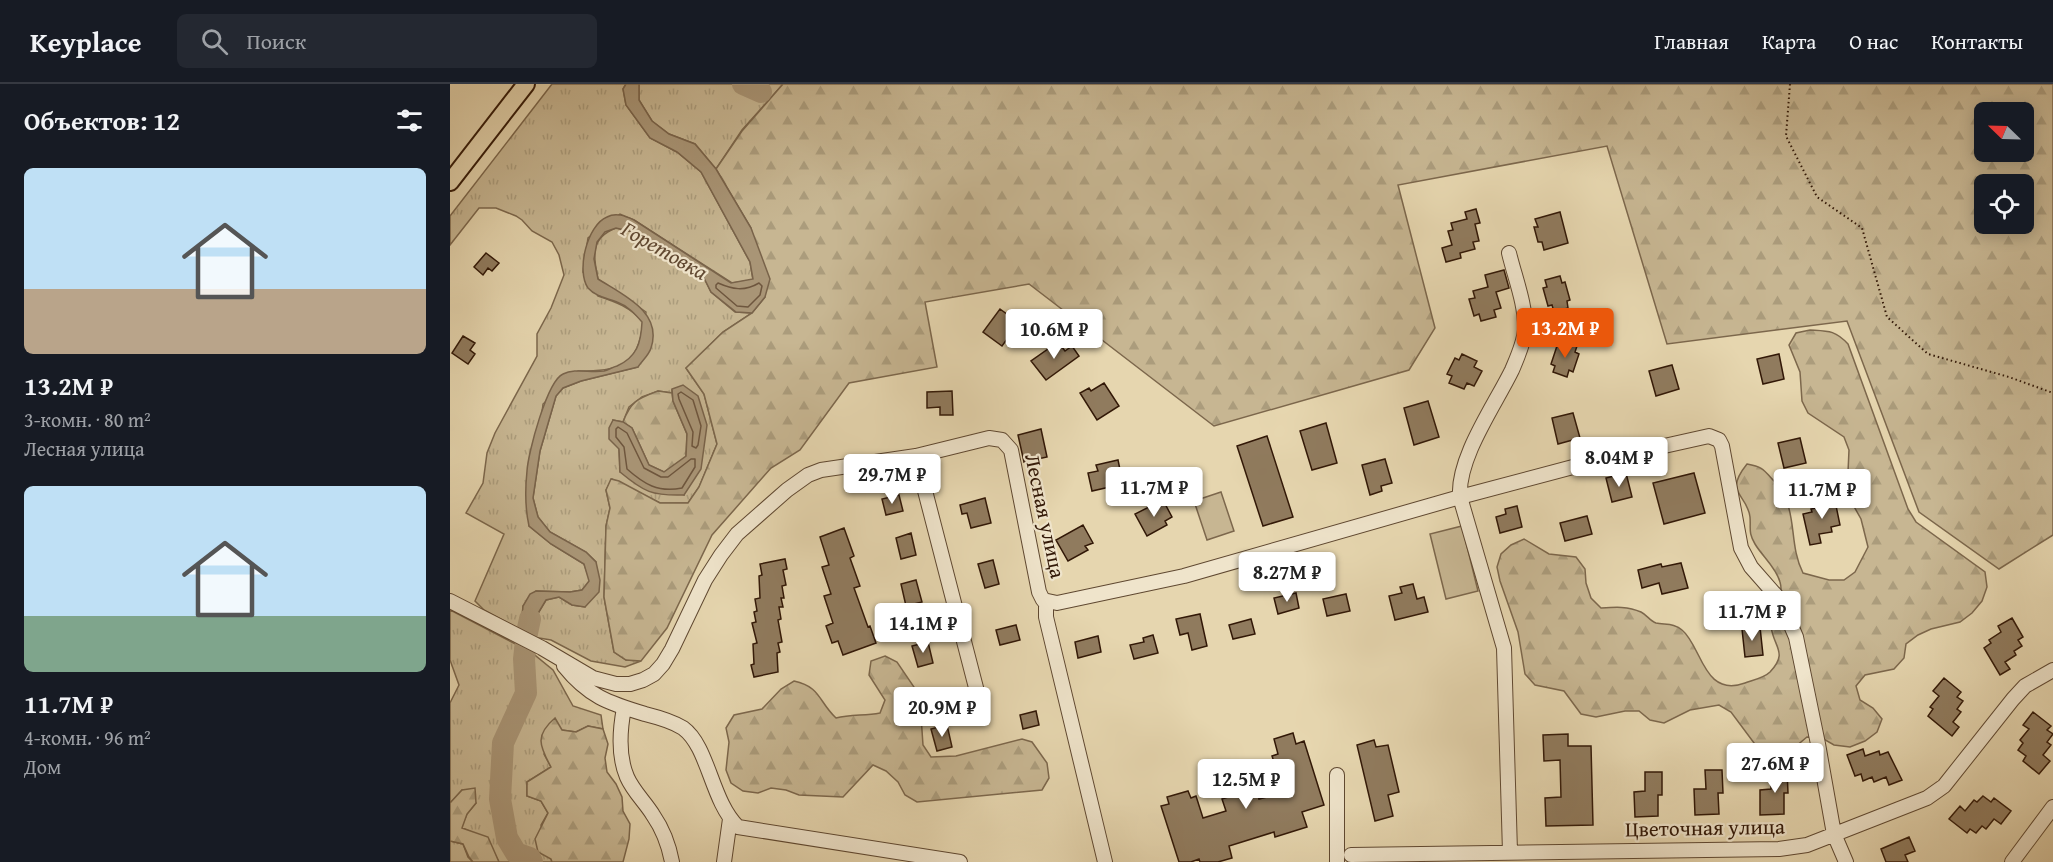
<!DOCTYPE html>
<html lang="ru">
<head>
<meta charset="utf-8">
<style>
  body { margin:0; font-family:"Gentium Book Plus",serif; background:#242831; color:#f1f3f6; height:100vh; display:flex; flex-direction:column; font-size:22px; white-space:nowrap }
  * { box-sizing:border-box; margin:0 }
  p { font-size:20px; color:#9ea1a6 }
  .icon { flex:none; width:33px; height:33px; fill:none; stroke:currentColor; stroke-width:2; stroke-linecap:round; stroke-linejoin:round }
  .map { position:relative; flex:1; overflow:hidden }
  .sheet { display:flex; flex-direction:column; background:#171b24; width:450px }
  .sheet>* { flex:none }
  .needle { width:39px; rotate:293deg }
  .buttons { position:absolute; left:1524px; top:18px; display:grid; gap:12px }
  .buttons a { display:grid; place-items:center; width:60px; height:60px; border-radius:9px; background:#171b24; box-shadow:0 3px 15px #0003; font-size:30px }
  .price { position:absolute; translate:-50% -51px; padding:0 14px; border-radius:6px; background:#fff; color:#222; font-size:20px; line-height:39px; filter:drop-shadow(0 2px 3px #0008) }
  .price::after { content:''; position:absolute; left:50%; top:36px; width:18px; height:14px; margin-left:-9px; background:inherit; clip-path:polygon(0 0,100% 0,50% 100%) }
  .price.on { background:#ea580c; color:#fff }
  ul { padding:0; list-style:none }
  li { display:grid; align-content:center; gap:12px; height:318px; padding:0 24px }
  li span { display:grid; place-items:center; height:186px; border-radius:9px; color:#555 }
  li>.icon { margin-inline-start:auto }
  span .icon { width:108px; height:108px; fill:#fffc; stroke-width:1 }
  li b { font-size:26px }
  h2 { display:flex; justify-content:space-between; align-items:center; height:72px; padding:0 24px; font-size:26px }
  header { display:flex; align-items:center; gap:36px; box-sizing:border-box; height:84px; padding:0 30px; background:#171b24; border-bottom:2px solid #363941 }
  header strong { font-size:28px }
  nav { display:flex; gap:33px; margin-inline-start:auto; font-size:21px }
  .search { width:420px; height:54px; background:#242831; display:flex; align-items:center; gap:15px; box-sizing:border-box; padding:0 21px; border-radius:9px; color:#9ea1a6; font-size:22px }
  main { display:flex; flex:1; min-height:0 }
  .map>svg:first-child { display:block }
  .grass { fill:url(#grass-tufts); stroke:#7c674c; stroke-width:1.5; fill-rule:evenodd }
  .forest { fill:url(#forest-firs); stroke:#7c674c; stroke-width:1.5; fill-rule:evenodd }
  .pitch { fill:#c7b692; stroke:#7c674c; stroke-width:1.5 }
  .water { fill:#a99576; stroke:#79634a; stroke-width:1.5 }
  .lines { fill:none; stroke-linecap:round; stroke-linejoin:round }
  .shore { stroke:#6e563e; stroke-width:1.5 }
  .river { stroke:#a99576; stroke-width:22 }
  .building { fill:#907b5e; stroke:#321807; stroke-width:1.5 }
  .minor-casing { stroke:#5f4831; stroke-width:16 }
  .major-casing { stroke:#321807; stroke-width:20 }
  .path { stroke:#321807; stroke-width:2; stroke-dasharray:1.5 3; stroke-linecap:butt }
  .minor { stroke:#efe4cb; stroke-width:14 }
  .major { stroke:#e6d6af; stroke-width:16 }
  .labels { text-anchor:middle; stroke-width:4.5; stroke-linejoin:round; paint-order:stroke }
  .street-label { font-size:21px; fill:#321807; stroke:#efe4cb }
  .water-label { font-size:22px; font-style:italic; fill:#624a33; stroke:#efe4cb }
</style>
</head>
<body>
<header>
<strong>Keyplace</strong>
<div class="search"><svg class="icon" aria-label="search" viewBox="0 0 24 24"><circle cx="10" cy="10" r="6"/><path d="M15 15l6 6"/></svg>Поиск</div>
<nav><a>Главная</a><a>Карта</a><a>О нас</a><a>Контакты</a></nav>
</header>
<main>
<section class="sheet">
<h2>Объектов: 12<svg class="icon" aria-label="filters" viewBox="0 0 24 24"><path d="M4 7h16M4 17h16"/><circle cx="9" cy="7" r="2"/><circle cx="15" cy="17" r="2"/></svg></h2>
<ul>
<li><span style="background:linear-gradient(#bfe0f5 65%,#b9a48a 0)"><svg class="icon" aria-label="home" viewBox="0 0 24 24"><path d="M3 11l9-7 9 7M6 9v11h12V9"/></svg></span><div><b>13.2M ₽</b><p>3-комн. · 80 m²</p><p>Лесная улица</p></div></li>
<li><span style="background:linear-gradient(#bfe0f5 70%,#7fa58c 0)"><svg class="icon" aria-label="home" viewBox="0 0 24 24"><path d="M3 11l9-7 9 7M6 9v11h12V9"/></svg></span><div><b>11.7M ₽</b><p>4-комн. · 96 m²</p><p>Дом</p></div></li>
</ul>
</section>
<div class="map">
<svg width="1603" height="778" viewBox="0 0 1603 778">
  <defs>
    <pattern id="grass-tufts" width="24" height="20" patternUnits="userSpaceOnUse" patternTransform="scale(1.5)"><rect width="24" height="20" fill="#c7b692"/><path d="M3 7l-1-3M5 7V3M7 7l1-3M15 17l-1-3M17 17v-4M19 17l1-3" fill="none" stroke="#ab9c7c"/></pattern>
    <pattern id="forest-firs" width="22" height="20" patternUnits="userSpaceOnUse" patternTransform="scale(1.5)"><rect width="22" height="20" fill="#c7b692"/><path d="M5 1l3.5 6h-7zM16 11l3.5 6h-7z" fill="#ab9c7c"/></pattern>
  </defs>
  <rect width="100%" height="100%" fill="#e6d6af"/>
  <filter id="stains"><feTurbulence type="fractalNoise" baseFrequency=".00333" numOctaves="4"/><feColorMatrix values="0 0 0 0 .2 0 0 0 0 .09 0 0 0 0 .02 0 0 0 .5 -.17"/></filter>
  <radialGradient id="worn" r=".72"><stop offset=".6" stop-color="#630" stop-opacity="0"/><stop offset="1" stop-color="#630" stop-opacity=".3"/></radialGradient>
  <path class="grass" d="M102,0h74l-3,5 3,16 24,33 27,14 24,20 49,90 3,18 -21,3 -98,-63 -14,-6 -32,24 -5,34 15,24c18,6 32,11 45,26 -4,45 -25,49 -65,49l-35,33 -14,122 22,18 33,20 6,17 -8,9 -12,2 -34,-1 -13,15 -2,24 -37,-20 -9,-9 29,-67 -38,-21 17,-30 4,-30 8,-20 42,-77v-22l14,-26 13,-33 -5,-20 -7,-13 -20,-11 -10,-11 -6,-4 -20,-8h-17l-29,37v-29z
    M189,0h144l-41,46 -26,39 -21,-25 -26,-10 -17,-13 -13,-21z
    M166,144l17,4 36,27 35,19 7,14 24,20 17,1 -29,19 -37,36 18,26 13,50 -18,43 -11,16h-28l-48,-24 -6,11 4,18 -4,18 -2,71 10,55 12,8 15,1 -16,6 -34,-6 -40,-21 -18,-3 4,-22 9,-15 13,-3 13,8 13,2 11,-45 -10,-10 -36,-20 -12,-15 -5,-19 7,-47 16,-55 7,-8 18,-7 57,-14 8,-55 -48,-33c-5,-23 -8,-41 18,-51zM222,305l12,106 -64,-23 -1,-23 -6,-29 10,2 6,-15 13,-10 16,-6 14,2z
    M0,526l81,42 22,18 20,36 28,9 2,14 -15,-3 -12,6 -14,-2 -18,24 7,13 -24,15v14l14,5 7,12 -7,12 11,37h-53c-9,-17 -19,-29 -38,-34l6,-14 9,-11 -14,-13 -12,13v-100l9,-18 -9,-25z
    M0,757l13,3 5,13 5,5h-23z"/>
  <path class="forest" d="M333,0h1270v451l-54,34 -80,-57 -72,-191 -180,23 -60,-198 -209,39 37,143 -26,42 -195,56 -185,-142 -104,18 12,65 -88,16 -49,67 -29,18 -59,67 -45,93 -26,33 -15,-1 -12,-8 -10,-55 2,-71 4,-18 -4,-18 5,-11 8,2 41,22h28l11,-16 18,-43 -13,-50 -18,-26 37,-36 29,-19 13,-16 -14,-69 -35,-59 26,-38zM1534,28h40v40h-40zM1534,100h40v40h-40z
    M1360,246c18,1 25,0 38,14l60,165 8,13 69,50 2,15 -5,14 -10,12 -12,9 -29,7 -13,6 -12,9 -2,14 -10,11 -29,6 -9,11 4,14 13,8 9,11 -5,13 -12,9 -15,6 -16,-2 -12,-7 -15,-1 -24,20 -15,-1 -11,-9 -26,-35 -12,-7 -29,5 -26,13 -14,-3 -11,-9h-14l-29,6 -15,-3 -17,-23 -29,-6 -10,-11 -7,-42 -18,-51 -3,-14 4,-13 10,-9 13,-6 25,15 27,3 9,12 1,14 5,15 10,10c14,-1 27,-2 40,4 6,3 9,9 15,11 8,2 19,0 26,7 20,16 21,68 63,53 8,-3 19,-5 25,-11 19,-20 3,-25 1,-46 -1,-14 14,-27 9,-44 -4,-15 -18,-26 -25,-38 -7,-12 -4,-15 -5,-27 -3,-24 -27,-23 -3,-53 16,3 16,5 27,17 26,29 13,60 29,92l26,7h15l11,-8 13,-25 -7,-28 -14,-25 2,-44 -5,-13 -36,-24 -6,-12 -2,-29 -11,-27 7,-12z
    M208,307l14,2 1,8 14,33 -1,23 -22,15 -15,-7 -17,-37 -9,-6c8,-21 14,-23 35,-31z
    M435,572l12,6 17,25 6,14 3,44 8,12 25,-1 66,-17 10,3 15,21 2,15 -7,12 -125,12 -12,-7 -7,-13 -12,-11 -13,-6 -30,32 -44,-2 -13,-5 -15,-2 -13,5 -15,-2 -12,-8 -5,-13 3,-28 -3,-14 8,-13 28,-6 19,-20 13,-8c27,6 24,20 42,37 15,-4 28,-2 44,-5l5,-13 -16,-25 2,-14z
    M105,634l7,12 14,2 12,-6 15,3 5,15 -3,14 2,14 9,12 6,13 1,14 7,13 -1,15 -6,23h-71l-1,-3 -13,-7 -3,-13 13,-26 -7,-12 -14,-5v-14l24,-15c-12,-22 -16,-32 4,-49z
    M25,704l1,15 -9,11 -5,14 26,9 11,25h-26l-4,-5 -6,-13 -13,-3v-38l12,-13z"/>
  <path class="pitch" d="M771,408l13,39 -27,9 -13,-39z
    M1012,442l16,65 -32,8 -16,-65z"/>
  <path class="water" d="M176,0h13v16l13,21 17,13 26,10 21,25 35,59 19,51 -5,18 -13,16 -16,-1 -25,-20 -7,-14 -35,-19 -36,-27 -17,-4 -11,4 -8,10 -3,17 4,20c25,16 65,33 53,69 -2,7 -9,13 -13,19l-57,14 -18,7 -7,8 -16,55 -7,47 5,19 12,15 36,20 10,10 4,18 -1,12 -14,15 -13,-2 -13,-8 -13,3 -9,15 -4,22 -12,-7 2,-24 7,-12 6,-3 34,1 12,-2 7,-9 -5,-17 -33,-20 -22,-18c-4,-18 -4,-36 -2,-55 1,-18 20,-90 36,-97 12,-6 27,-1 41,-3 4,-1 9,-4 13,-5 20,-9 24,-23 25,-44 -7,-8 -14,-16 -25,-20 -10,-4 -21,-5 -29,-14 -12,-17 -1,-63 19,-71 9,-5 18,-1 27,3l97,63 22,-4 -3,-17 -49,-90 -24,-20 -27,-14 -24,-33 -3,-16z
    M233,301l15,11 9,29 -6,44 -17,26c-32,1 -40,-3 -64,-23l-1,-23 -10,-10v-11l4,-8 10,2 9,6 17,37 15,7 22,-16 1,-22 -14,-33 -1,-12z"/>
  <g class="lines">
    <path class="shore" d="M268,199c14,6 26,9 41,0l3,3 -2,9 -12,12 -11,-1 -21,-18v-3z
      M231,308l12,8 8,26 -3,19 -2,3 -4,-2 1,-14 -14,-33 -1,-5z
      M168,343l9,6 17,35 17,9h7l23,-18h4v8l-13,21c-24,5 -38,-4 -55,-19l-3,-22 -8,-10v-8z"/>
    <path class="river" d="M293,0l18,8
      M80,535l-3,14 -3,26 2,34 -23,50 -3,56 7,39 9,15 14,5 2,4"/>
  </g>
  <path class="building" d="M1026,125l4,14 -5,1 4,17 -6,1 2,7 -15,4 1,5 -15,4 -4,-14 10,-3 -4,-14 5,-1 -2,-7 16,-4 -2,-7z
    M1110,128l8,31 -24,7 -2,-8h-4l-4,-15h4l-3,-8z
    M36,169l13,10 -7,8 -4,-3 -5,7 -9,-8z
    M1054,186l5,18 -13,4 5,16 -7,2 2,7 -15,4 -2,-7 -5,2 -5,-17 6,-1 -2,-7 15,-4 -3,-12z
    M1110,192l2,7 3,-1 5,18 -3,1 1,7 -14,4 -2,-7 -4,1 -5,-18 4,-1 -2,-7z
    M550,225l19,14 -17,23 -19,-14z
    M13,252l12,7 -5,7 5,4 -7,10 -16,-11z
    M1113,257l14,5 -2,6 4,2 -6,18 -4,-2 -2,7 -14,-5 2,-6 -4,-2 6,-18 4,1z
    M608,258l7,9 7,-5 7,10 -33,24 -15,-19z
    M1012,270l15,7 -3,6 8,4 -8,15 -7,-3 -3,6 -15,-6 3,-7 -5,-2 8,-16 4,2z
    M1329,270l5,25 -21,5 -6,-25z
    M1222,281l7,24 -23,7 -7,-25z
    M654,299l15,23 -22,14 -17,-27 9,-5 2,3z
    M502,307l1,24h-13v-8l-13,1v-16z
    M978,317l11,36 -25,8 -10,-37z
    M1123,329l7,25 -22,6 -6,-26z
    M876,339l11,40 -25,7 -12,-39z
    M591,345l6,28 -23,5 -6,-27z
    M817,352l26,81 -30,9 -26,-80z
    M1350,354l6,25 -22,5 -6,-25z
    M935,375l7,24 -11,3 1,5 -12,4 -8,-30z
    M668,376l5,24 -31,7 -4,-18 10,-2 -2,-6z
    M1176,389l6,24 -20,5 -6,-24z
    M1244,389l11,40 -41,11 -11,-41z
    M449,411l4,16 -17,4 -4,-16z
    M1384,412l6,29 -9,2 1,5 -13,2 2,9 -11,2 -7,-31 9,-2 -1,-3 14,-3 -2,-8z
    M535,414l6,25 -20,5 -4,-15 -5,1 -2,-9z
    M713,416l9,17 -7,4 2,4 -20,11 -12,-22z
    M1067,422l5,21 -22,6 -4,-16 10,-3 -1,-5z
    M1137,432l5,18 -27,7 -5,-18z
    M633,441l10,18 -8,3 3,4 -20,11 -12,-21z
    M394,444l10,28 -4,2 10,28 -6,2 14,39 2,-1 6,17 -33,12 -5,-14 -6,2 -6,-17 7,-3 -9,-27 7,-2 -9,-27 7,-2 -9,-28z
    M461,449l5,22 -15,4 -5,-21z
    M335,475l2,10 -4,1 3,15 -4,1 2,12h-3l2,9h-4l2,12 -3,1 4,22 -4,1 2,9 -3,1 1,19 -24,5 -3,-12 3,-1 -1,-20 4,-1 -5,-20 4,-1 -2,-10 3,-1 -2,-12 5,-1 -1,-22 3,-1 -2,-11z
    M543,476l6,24 -14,4 -7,-24z
    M1231,479l7,25 -26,6 -3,-11 -17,5 -4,-18 23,-6 1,3z
    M466,496l6,22 -16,4 -5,-22z
    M963,500l4,15 7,-2 4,15 -33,8 -6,-24 13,-3 -2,-6z
    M846,509l3,15 -21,6 -4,-16z
    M896,510l4,17 -23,5 -4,-17z
    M750,530l7,32 -15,4 -4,-17 -8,2 -4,-16z
    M1562,534l11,19 -5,3 4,6 -8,5 2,4 -11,7 5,7 -10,6 -16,-27 7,-5 -2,-3 12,-8 -3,-6z
    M801,535l4,15 -22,5 -4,-14z
    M566,541l4,15 -20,5 -4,-15z
    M1310,543l3,28 -18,2 -3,-28z
    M703,551l5,18 -24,6 -4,-14 14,-3 -1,-4z
    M648,552l3,16 -23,6 -3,-16z
    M478,558l5,21 -15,4 -6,-21z
    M1494,594l17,14 -4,5 6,4 -6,8 4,3 -8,10 6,5 -7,9 -24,-20 5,-7 -3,-2 9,-11 -6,-5z
    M586,627l3,14 -16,4 -3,-14z
    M1583,628l18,14 -4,4 6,4 -6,8 4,3 -8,10 7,6 -11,13 -16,-13 3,-5 -8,-6 5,-7 -3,-3 9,-11 -6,-4z
    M497,641l5,22 -15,4 -6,-22z
    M843,649l3,11 8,-3 20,64 -22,7 5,15 -32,10 -1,-5 -45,14 3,12 -14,4h-18l-1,-3 -8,3h-12l-18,-56 8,-2 -2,-7 21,-6 3,7 5,-2 7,22 23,-7 -4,-12 34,-11 3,11 16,-4 7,-9 -10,-30 6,-2 -4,-15z
    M1118,650v12h23l2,79 -47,1 -1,-28 16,-1 -1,-37 -16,1 -1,-26z
    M924,656l2,7 12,-2 11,47 -11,3 5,21 -18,5 -18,-76z
    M1413,665l2,7 14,-5 1,4 8,-3 14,28 -13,5 -3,-8 -12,5 -2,-5 -9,4 -2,-7 -6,2 -8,-21z
    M1255,686h17l1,23h-5l1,21 -24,1 -1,-26h12z
    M1321,686h16l1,23h-4v21l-24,1v-25l11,-1z
    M1195,688h17v23h-4v21l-23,1 -1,-25 11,-1z
    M1533,712l8,6 3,-4 17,13 -10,13 -7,-5 -8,10 -4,-3 -6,7 -6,-4 -3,4 -18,-14 11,-13 5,5 9,-11 3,2z
    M1459,753l6,14 -10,4 3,7h-22l-5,-13z"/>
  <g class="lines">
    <defs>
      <path id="minor" d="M1059,169c6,25 17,52 16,77 -1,13 -8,28 -13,40 -17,35 -55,88 -52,127l44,151 6,204
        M466,372l65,251
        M0,517l92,47 51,30 23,6h14l13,-4 11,-6 9,-10 9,-15 33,-69 16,-25 16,-21 50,-44 21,-15 13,-5 95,-14 73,-18 13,2 9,10 28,142 4,8 14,3 127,-27 276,-79 128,-34 121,-27 10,4 3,6 19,102 10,19 29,33 16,37 22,107 16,90 12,28
        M596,517v16l59,245
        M114,582c24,30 44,37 81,48 12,3 27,7 38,14 26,19 28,73 55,99l222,35
        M174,624c-4,21 -6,48 3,69 6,14 18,25 26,38 9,13 16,31 19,47
        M901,771l428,-6 28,-4 120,-47 17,-12 69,-87 12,-13 28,-16
        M274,778l6,-43
        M887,778v-87
        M1562,778l41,-55"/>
      <path id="major" d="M0,98l76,-98"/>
    </defs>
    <use href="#minor" class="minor-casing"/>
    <use href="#major" class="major-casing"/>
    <path class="path" d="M1340,0l-4,52 31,61 45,31 25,89 41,37 81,23 44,16"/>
    <use href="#minor" class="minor"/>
    <use href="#major" class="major"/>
  </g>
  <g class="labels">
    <g class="street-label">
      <text transform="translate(595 432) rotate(78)" y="7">Лесная улица</text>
      <text transform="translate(1255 744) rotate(-1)" y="7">Цветочная улица</text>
    </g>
    <g class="water-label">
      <text transform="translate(215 166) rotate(30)" y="8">Горетовка</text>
    </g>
  </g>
  <rect width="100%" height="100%" filter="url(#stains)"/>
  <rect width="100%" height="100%" fill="url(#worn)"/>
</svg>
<div class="buttons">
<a><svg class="needle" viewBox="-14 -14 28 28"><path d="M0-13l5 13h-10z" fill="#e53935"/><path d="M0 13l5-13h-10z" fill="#9ea1a6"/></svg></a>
<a><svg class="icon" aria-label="locate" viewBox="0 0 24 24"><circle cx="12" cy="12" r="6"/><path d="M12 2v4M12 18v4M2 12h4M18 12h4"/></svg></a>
</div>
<b class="price on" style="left:1115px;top:275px">13.2M ₽</b>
<b class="price" style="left:604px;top:276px">10.6M ₽</b>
<b class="price" style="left:1169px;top:404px">8.04M ₽</b>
<b class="price" style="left:442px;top:421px">29.7M ₽</b>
<b class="price" style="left:704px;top:434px">11.7M ₽</b>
<b class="price" style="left:1372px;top:436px">11.7M ₽</b>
<b class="price" style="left:837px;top:519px">8.27M ₽</b>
<b class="price" style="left:1302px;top:558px">11.7M ₽</b>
<b class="price" style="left:473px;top:570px">14.1M ₽</b>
<b class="price" style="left:492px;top:654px">20.9M ₽</b>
<b class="price" style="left:1325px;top:710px">27.6M ₽</b>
<b class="price" style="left:796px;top:726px">12.5M ₽</b>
</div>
</main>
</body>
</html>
